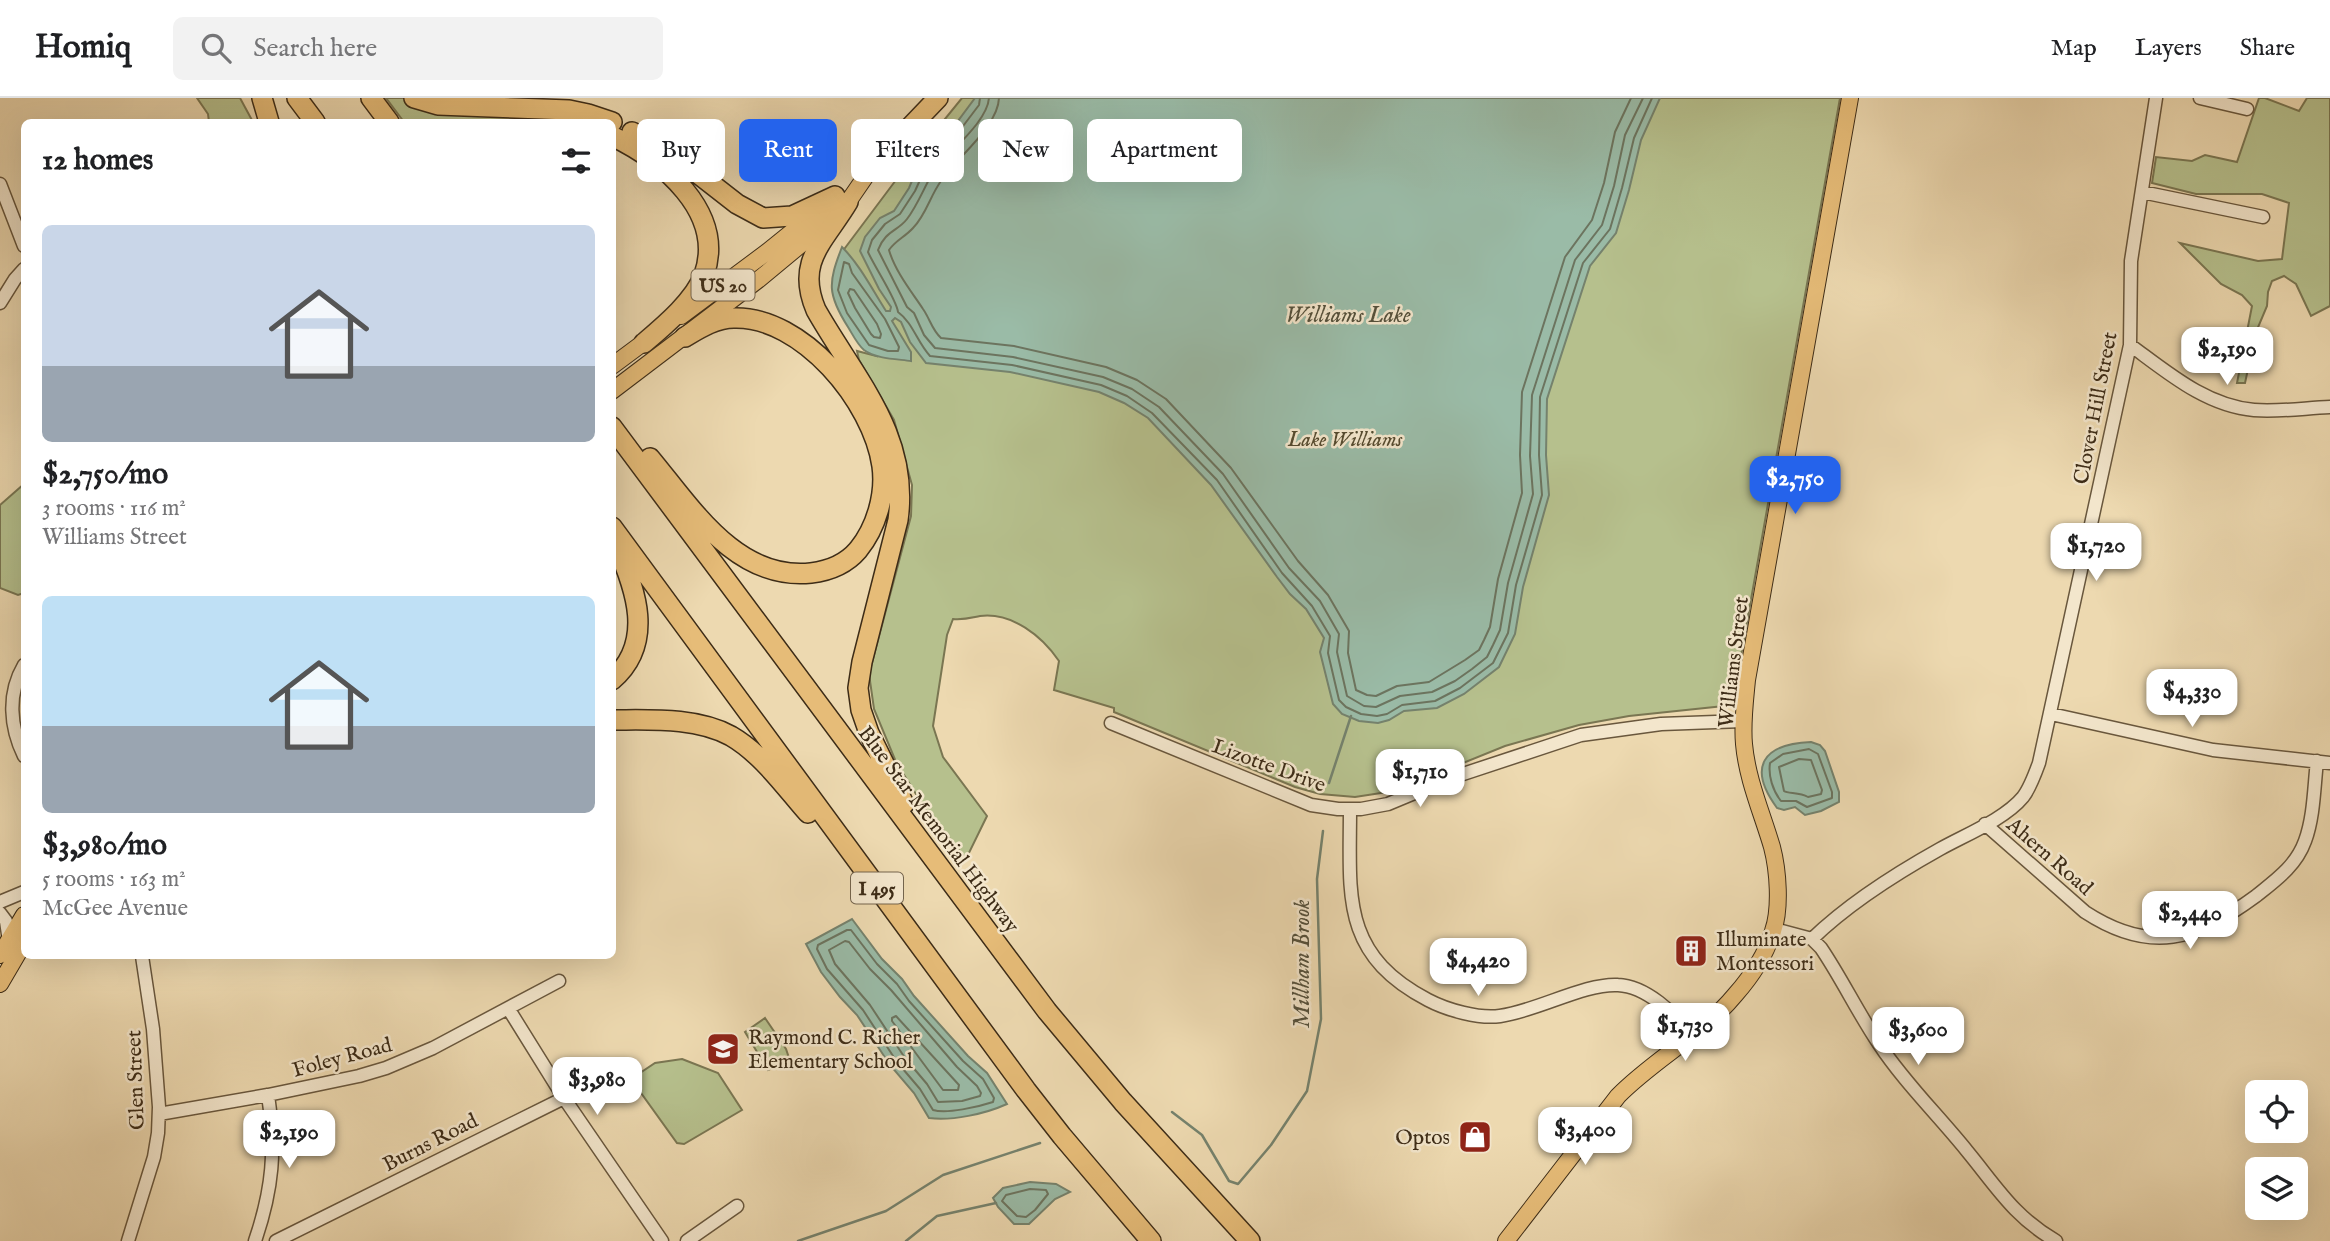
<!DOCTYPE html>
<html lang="en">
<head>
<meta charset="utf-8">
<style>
  body { margin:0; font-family:"IM FELL English",serif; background:#f2f2f2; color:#202124; height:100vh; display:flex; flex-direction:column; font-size:26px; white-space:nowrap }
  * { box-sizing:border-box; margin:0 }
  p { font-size:23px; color:#757577 }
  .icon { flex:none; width:38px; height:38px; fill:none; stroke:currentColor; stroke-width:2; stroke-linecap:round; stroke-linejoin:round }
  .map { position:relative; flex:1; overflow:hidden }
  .sheet { position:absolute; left:21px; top:21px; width:595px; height:840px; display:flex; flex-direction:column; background:#fff; border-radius:10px; box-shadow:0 7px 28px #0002 }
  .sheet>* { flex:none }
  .guide { position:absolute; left:637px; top:21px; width:665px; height:63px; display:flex; gap:14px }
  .controls { position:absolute; left:2245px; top:982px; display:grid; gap:14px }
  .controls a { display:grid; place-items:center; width:63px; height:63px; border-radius:10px; background:#fff; box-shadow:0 7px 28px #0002; font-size:35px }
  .price { position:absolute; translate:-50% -60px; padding:0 16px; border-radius:14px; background:#fff; color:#222; font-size:23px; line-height:46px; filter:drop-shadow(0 2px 4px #0008) }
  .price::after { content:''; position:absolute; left:50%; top:42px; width:21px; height:16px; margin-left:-10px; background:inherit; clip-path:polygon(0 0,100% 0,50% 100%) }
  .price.active { background:#2563eb; color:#fff }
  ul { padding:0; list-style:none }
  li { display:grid; align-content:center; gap:14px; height:371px; padding:0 21px }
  li span { display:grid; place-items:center; height:217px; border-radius:10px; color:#555 }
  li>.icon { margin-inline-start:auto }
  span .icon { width:126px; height:126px; fill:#fffc; stroke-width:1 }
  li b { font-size:30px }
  h2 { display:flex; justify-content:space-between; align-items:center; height:84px; padding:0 21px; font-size:30px }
  .tag { padding:0 24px; border-radius:10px; background:#fff; box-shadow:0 7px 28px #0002; font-size:24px; line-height:63px }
  .tag.active { background:#2563eb; color:#fff }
  header { display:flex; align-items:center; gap:42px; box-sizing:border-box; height:98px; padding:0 35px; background:#fff; border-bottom:2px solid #e0e0e0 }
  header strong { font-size:33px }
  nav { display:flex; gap:38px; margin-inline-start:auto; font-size:24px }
  .search { width:490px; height:63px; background:#f2f2f2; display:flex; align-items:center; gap:18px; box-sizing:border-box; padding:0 24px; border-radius:10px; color:#757577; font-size:26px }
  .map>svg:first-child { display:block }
  .green { fill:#b6c08d; stroke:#7a7652; stroke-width:2 }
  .water { fill:#9abba7; stroke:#75826d; stroke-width:2 }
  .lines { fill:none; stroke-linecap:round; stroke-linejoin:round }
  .shore { stroke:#6c745f; stroke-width:2 }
  .stream { stroke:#75826d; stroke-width:2.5 }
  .minor-casing { stroke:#69573d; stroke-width:15 }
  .major-casing { stroke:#3d2c17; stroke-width:18 }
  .highway-casing { stroke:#3d2c17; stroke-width:22 }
  .minor { stroke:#f3e6cc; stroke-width:12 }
  .major { stroke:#e6bc78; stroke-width:16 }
  .highway { stroke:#e6bc78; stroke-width:19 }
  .labels { text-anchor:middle; stroke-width:5; stroke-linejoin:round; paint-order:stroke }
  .shield { fill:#f3e6cc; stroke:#74644d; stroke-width:2 }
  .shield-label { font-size:19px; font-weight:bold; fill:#3d2c17 }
  .street-label { font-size:21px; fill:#3d2c17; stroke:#f3e6cc }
  .park-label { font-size:21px; font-style:italic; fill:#554a2f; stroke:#f3e6cc }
  .poi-label { font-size:21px; fill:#3d2c17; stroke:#f3e6cc; text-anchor:start }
  .water-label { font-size:23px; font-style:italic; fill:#54503b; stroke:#f3e6cc }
</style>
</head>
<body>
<header>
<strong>Homiq</strong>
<div class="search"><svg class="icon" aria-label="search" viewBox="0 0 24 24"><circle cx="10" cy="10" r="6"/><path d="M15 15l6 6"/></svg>Search here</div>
<nav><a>Map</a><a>Layers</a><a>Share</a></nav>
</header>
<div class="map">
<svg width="2330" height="1143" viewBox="0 0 2330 1143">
  <rect width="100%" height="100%" fill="#edd9b0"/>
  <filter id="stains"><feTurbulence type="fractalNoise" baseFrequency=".00286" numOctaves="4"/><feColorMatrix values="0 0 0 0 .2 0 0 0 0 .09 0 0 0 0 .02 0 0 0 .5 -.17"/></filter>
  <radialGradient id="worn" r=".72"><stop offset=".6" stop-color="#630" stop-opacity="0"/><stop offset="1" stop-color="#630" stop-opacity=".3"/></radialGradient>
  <path class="green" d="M197,0h43l13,24h-44l-1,-8z
    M386,0h18l8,4 70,10 99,9 -11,1h-166z
    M962,0h878l-107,603 -9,5 -95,10 -50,9 -74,21 -111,45 -39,6 -35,-3 -25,-7 -181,-75v-4l-60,-18 5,-29c-17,-25 -47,-49 -79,-45 -10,2 -16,4 -27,3l-6,16 -14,91 10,31 44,59 -21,43 -42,-52 -28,-45 -22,-53 -5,-35 42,-158 1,-31 -18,-65 -35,-60 -2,-9 19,5 -33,-53 -1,-51 63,-84z
    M2259,0h6l34,13 8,-13h23v208l-19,10 -15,-32 -12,-8 -12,5 -4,11 -1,14 -11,26 -11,51h-8l15,-77 -10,-11 -21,-11 -41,-41 78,18 24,-2 7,-56 -27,-9h-66l-44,-11 4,-26 36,4 13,-6 32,7z
    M24,386v109l-6,2 -18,-7v-83z
    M765,920l21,31 4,12 -22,9 -23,-38z
    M682,961l36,14 24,37 -58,34 -7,-1 -46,-64 24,-16z"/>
  <path class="water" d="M975,0h685l-19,42 -12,50 -13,43 -26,33 -43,133 -1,56 3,40 -26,92 -8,47 -16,33 -35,27 -27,14 -33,3 -15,9 -11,3 -19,-2 -17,-7 -9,-10 -13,-52 4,-14 -18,-29 -16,-15 -13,-17 -66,-92 -63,-67 -24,-15 -25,-11 -89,-20 -84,-9 -16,-21 -9,-20 -6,-4 -3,3 19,31v9c-14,-2 -35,-2 -47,-11 -7,-6 -11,-15 -16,-23 -21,-33 -20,-44 -6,-80 18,18 30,42 44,64h4l1,-4 -12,-18 -19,-38 5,-14 15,-19 14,-7 15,-23 10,-24 27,-27z
    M1811,644l9,3 5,6 14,41v10l-18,9 -16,4 -10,-8 -11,3 -7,-2c-30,-41 -14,-64 34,-66z
    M852,821l30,40 20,20 12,17 54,60 19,17 20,31c-22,10 -55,17 -78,14l-15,-25 -24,-28 -33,-50 -17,-18 -19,-25 -15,-28z
    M1030,1084l26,2 14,8 -15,7 -26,25h-15l-16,-17 -5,-9 10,-10z"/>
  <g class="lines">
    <path class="shore" d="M980,0l-1,7 -28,37 -26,27 -10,22 -15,23 -15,10 -13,16 -4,12c6,14 29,48 30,60 15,11 19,30 32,44l82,9 89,20 26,11 25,17 65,67 65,93 30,33 18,30 -2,17 11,47 7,7 15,7 16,2 10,-2 15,-9 33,-4 25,-13 33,-25 15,-30 8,-48 26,-90 -3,-40 1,-58 43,-134 27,-34 12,-41 12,-50 18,-40
      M989,0c-2,26 -45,57 -58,78 -8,14 -14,30 -24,43 -9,12 -22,12 -29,31l29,57 7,6 10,22 11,13 78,9 90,20 29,12 27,18 64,67 66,94 31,33 19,33 -2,18 10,44 17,10 12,1 24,-11 32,-4 23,-11 17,-12 15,-12 6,-12 7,-15 8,-47 25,-89 -3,-38 2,-61 43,-135 27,-35 12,-39 11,-51 18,-37
      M999,0c-1,29 -43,60 -58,83 -11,15 -15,34 -28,47 -8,9 -17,12 -24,22 6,21 22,41 34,59 7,10 9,21 18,29l73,8 92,21 31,13 29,19 65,69 67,93 30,34 21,36 -1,22 8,37 11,5 9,1 21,-10 32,-4 36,-22 14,-10 5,-10 6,-13 8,-48 24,-86 -2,-38 2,-63 43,-135 27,-37 12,-37 11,-51 16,-34
      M844,164l5,2 3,9 33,46 14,28 -1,4h-10l-19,-6 -22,-32 -9,-23z
      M850,191l4,1 23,34 4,10 -1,4 -6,-1 -3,-3 -16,-26 -7,-15z
      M1809,651l9,5 14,38v6l-25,9 -11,-6h-15c-8,-10 -13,-25 -11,-38l13,-9z
      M1799,661l12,1 11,30 -1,4 -13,3c-9,-5 -20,-3 -24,-6l-5,-24z
      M847,832h4l26,34 20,20 12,17 54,60 20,18 11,19 -1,4c-15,5 -46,12 -60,8l-13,-21 -23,-27 -34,-52 -36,-41 -10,-20 1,-4z
      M845,843l4,1 21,27 21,21 66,77 20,19 4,7 -1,3 -18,5 -24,1 -11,-18 -22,-26 -35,-53 -35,-41 -6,-14z
      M896,918l63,69 -1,5h-15l-51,-69v-3z
      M1030,1091l16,1 2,4 -13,16 -9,7 -9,-1 -15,-15 4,-6z"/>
    <path class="stream" d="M1329,685l22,-67
      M1172,1014l30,23 27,46 9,3 33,-39 36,-54 14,-72 -4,-140 6,-48
      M798,1143l88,-30 57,-36 97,-32
      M906,1143l31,-25 59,-13"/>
    <defs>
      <path id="minor" d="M2200,0l47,11
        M0,86l24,62
        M2142,94l121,25
        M0,205l15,-24 9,-10
        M2130,247c37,27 76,61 124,65 25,2 51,-2 76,-3
        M24,567c-17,29 -14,62 0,91
        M2051,616l162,36 117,13
        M1111,625l200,82 27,4h23l27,-5 60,-25 133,-44 80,-11 82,-3
        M1350,711c0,86 -10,145 78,191 19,10 51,19 72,16 37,-5 85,-33 118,-31 28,1 57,29 73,49
        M1985,726l100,88c66,43 111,28 171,-16 20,-16 40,-30 49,-55 9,-24 9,-54 12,-80
        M0,804l24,-10
        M0,815l6,8 3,20
        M1774,831l38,10 9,9c21,31 37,65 58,96 25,38 59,71 88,107 29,35 47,66 89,90
        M1812,841c35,-34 85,-66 128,-90 25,-14 65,-30 83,-52 7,-9 12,-23 16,-34l91,-418 1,-84 25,-163
        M508,910l56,90 98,143
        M159,1016l109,-19 91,-19 27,-8 47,-20 126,-67
        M128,1143l26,-84 4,-24 1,-26 -6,-78 -11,-73
        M255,1143c18,-53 21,-91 13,-146
        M276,1143l288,-143
        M687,1143l50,-35"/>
      <path id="major" d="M681,218l86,-64 57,-46
        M612,268l39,-29
        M612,293l146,-111 58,-48 32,-30 24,-35
        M0,857l24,-40
        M0,886l24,-41
        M1506,1143l112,-145c35,-36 85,-62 117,-101 15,-17 31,-41 38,-64 8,-23 5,-61 -1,-84 -10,-34 -25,-68 -28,-103 -2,-21 1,-43 3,-64l103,-582"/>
      <path id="highway" d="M262,0l7,24
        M297,0l18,24
        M371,0l18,24
        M414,0l24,7 131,5 19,4 24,8
        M632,34l55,33 50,39 26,14 29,-2 43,-20
        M612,38c50,24 114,76 92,139 -9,25 -40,51 -60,68
        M872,69l66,-69
        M848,104c-23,39 -53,59 -32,108 39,69 94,125 82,210l-36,142 -4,26 3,22 8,23 35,71
        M612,329l435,584 76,91 127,139
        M650,360c41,49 86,123 161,115 17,-2 35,-9 47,-23 18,-22 28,-55 24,-84 -9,-64 -80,-150 -148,-148 -18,0 -34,10 -49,19
        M612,429l414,563 36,46 89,105
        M612,582c43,-37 24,-91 4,-136
        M612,622c38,0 84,-3 119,16 31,18 54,51 77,77"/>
    </defs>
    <use href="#minor" class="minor-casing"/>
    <use href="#major" class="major-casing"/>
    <use href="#highway" class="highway-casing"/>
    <use href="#minor" class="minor"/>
    <use href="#major" class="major"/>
    <use href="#highway" class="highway"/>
  </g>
  <defs>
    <symbol id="building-square" viewBox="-11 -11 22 22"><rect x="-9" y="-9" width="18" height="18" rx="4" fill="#8f2418" stroke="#f3e6cc"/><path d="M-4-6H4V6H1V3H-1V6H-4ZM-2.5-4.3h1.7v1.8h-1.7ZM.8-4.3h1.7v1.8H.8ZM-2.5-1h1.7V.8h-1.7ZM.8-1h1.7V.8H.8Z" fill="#fff"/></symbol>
    <symbol id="school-square" viewBox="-11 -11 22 22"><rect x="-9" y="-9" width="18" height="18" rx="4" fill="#8f2418" stroke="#f3e6cc"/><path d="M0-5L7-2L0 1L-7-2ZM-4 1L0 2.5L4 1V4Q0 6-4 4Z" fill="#fff"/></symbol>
    <symbol id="shop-square" viewBox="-11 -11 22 22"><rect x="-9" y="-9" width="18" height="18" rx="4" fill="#8f2418" stroke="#f3e6cc"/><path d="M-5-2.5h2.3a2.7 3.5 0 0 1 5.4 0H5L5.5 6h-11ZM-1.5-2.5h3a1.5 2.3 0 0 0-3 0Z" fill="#fff"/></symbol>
  </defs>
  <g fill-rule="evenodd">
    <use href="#building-square" x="1672" y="834" width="38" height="38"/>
    <use href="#school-square" x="704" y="932" width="38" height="38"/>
    <use href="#shop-square" x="1456" y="1020" width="38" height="38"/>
  </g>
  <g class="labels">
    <g class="shield">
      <rect x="691.5" y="171.5" width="63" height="31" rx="5"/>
      <rect x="851" y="774.5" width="52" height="31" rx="5"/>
    </g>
    <g class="shield-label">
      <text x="723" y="194">US 20</text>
      <text x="877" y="797">I 495</text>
    </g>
    <g class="street-label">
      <text transform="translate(2095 310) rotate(-79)" y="7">Clover Hill Street</text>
      <text transform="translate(1733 564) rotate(-83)" y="7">Williams Street</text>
      <text transform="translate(1269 667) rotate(20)" y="7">Lizotte Drive</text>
      <text transform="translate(939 731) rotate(53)" y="7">Blue Star Memorial Highway</text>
      <text transform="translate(2050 758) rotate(41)" y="7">Ahern Road</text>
      <text transform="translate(342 959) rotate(-15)" y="7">Foley Road</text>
      <text transform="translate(135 982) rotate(-92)" y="7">Glen Street</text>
      <text transform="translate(430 1044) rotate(-27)" y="7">Burns Road</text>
    </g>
    <g class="park-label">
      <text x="1345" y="348">Lake Williams</text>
    </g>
    <g class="poi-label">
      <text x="1716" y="848">Illuminate<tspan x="1716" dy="24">Montessori</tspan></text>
      <text x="748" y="946">Raymond C. Richer<tspan x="748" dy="24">Elementary School</tspan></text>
      <text x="1450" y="1046" text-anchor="end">Optos</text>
    </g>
    <g class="water-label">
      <text x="1348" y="224">Williams Lake</text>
      <text transform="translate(1301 866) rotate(-90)" y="8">Millham Brook</text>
    </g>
  </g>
  <rect width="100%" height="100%" filter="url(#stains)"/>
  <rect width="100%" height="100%" fill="url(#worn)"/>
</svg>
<div class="controls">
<a><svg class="icon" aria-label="locate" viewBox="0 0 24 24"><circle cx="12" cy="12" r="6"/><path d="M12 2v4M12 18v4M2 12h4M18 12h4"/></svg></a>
<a><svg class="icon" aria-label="layers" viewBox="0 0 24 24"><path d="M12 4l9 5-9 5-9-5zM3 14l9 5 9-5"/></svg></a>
</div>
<b class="price" style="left:2227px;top:289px">$2,190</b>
<b class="price active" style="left:1795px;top:418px">$2,750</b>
<b class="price" style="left:2096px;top:485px">$1,720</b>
<b class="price" style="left:2192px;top:631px">$4,330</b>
<b class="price" style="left:1420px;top:711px">$1,710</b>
<b class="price" style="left:2190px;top:853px">$2,440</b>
<b class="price" style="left:1478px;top:900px">$4,420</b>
<b class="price" style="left:1685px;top:965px">$1,730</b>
<b class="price" style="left:1918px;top:969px">$3,600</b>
<b class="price" style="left:597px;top:1019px">$3,980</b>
<b class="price" style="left:1585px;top:1069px">$3,400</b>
<b class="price" style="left:289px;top:1072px">$2,190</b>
<div class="guide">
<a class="tag">Buy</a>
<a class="tag active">Rent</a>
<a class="tag">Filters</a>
<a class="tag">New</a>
<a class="tag">Apartment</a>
</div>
<section class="sheet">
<h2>12 homes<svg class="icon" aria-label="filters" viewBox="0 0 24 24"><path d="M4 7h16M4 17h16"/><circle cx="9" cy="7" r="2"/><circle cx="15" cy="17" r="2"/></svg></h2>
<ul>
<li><span style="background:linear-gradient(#c9d6e8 65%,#9aa5b1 0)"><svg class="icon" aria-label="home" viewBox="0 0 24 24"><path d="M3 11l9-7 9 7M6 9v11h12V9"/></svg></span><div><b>$2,750/mo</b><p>3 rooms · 116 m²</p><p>Williams Street</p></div></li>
<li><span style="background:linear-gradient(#bfe0f5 60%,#9aa5b1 0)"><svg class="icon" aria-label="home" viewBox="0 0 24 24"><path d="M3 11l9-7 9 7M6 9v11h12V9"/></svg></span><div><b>$3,980/mo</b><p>5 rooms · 163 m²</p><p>McGee Avenue</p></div></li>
</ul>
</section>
</div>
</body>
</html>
